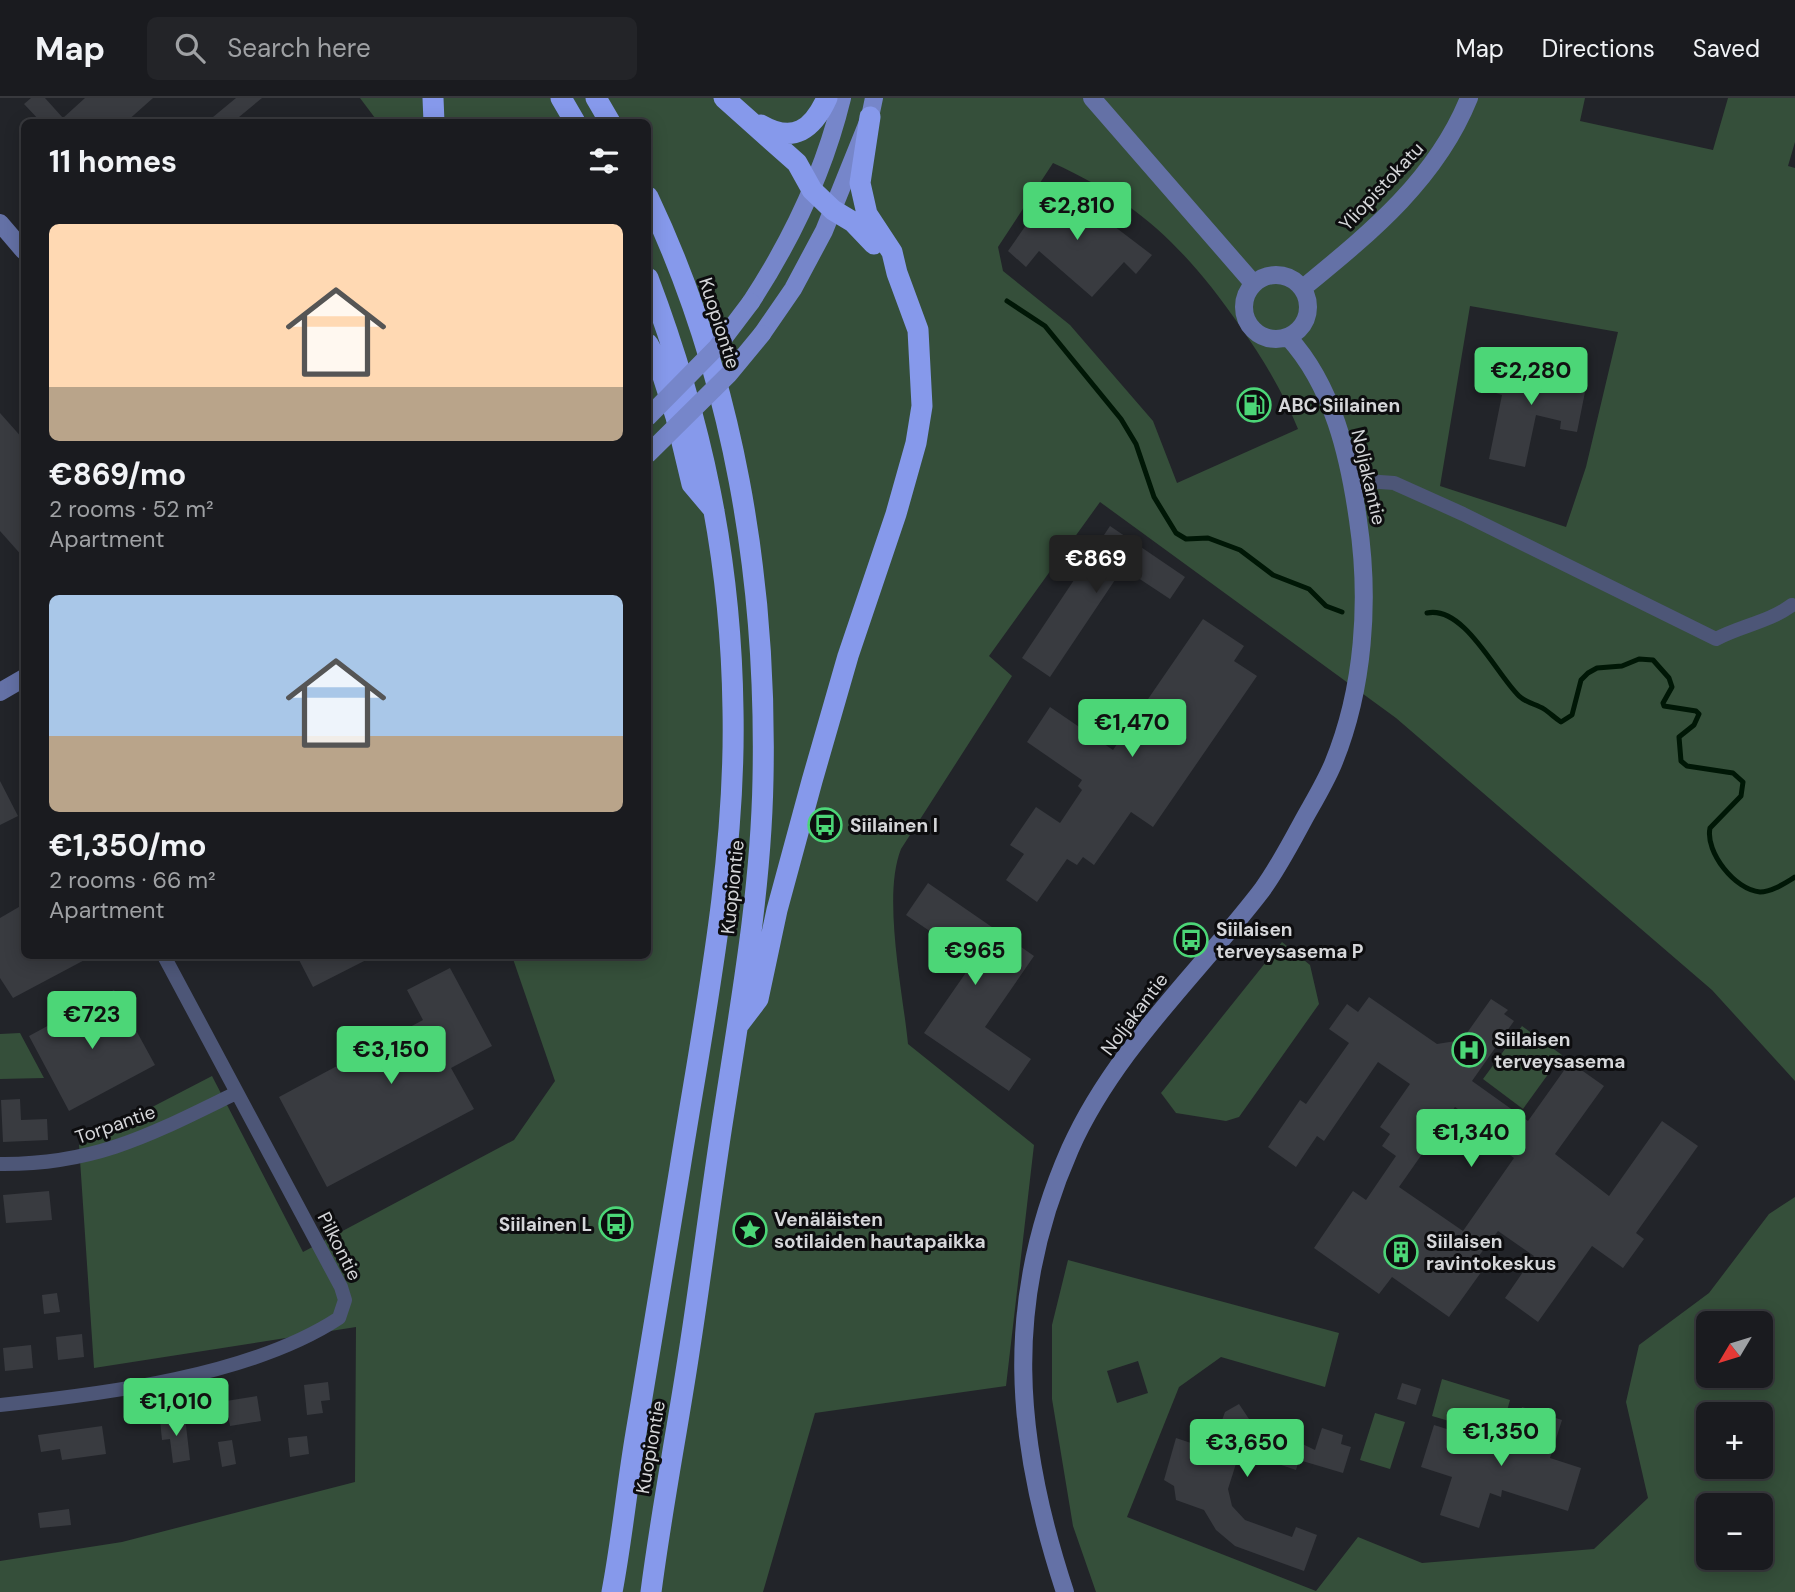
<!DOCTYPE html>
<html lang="en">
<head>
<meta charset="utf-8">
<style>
  body { margin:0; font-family:"DM Sans",sans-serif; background:#232428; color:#f1f3f6; height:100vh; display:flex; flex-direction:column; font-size:26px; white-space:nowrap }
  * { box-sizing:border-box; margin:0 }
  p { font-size:23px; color:#9fa1a4 }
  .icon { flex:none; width:38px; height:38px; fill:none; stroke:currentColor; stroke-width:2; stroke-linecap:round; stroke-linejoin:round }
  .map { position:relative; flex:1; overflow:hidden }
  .sheet { position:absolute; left:21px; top:21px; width:630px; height:840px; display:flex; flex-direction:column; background:#1a1b1f; border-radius:10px; box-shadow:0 4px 18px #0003,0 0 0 2px #38393d }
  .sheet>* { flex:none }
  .needle { width:46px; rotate:232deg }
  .fabs { position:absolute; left:1696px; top:1213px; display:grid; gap:14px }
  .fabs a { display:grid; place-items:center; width:77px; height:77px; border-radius:10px; background:#1a1b1f; box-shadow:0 4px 18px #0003,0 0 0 2px #38393d; font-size:35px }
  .price { position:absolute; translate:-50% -60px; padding:0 16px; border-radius:7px; background:#4cd677; color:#111; font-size:23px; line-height:46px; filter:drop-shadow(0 2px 4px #0008) }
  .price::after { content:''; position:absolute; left:50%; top:42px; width:21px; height:16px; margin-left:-10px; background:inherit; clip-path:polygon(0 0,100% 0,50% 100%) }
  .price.on { background:#222; color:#fff }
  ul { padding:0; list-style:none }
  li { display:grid; align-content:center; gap:14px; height:371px; padding:0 28px }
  li span { display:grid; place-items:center; height:217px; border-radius:10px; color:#555 }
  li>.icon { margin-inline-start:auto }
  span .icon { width:126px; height:126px; fill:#fffc; stroke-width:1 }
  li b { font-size:30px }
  h2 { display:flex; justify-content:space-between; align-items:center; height:84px; padding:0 28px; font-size:30px }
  header { display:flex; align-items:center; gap:42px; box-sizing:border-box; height:98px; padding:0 35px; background:#1a1b1f; border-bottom:2px solid #38393d }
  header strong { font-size:33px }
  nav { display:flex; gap:38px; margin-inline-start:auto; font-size:24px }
  .search { width:490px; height:63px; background:#232428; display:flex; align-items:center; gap:18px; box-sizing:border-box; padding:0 24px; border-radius:10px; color:#9fa1a4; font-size:26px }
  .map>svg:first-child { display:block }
  .green { fill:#354f3a; fill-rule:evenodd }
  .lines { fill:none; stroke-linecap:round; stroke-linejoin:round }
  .stream { stroke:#001706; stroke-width:5 }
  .building { fill:#393b40; fill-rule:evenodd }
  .street { stroke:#4d5677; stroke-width:14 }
  .secondary { stroke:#6471a6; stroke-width:18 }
  .primary { stroke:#7686ca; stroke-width:18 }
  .highway { stroke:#8699eb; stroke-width:21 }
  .primary-bridge { stroke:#7686ca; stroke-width:18 }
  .labels { text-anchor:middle; stroke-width:6; stroke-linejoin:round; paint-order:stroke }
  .street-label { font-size:19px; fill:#d5d6d9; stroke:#0d0d0f }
  .poi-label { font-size:19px; font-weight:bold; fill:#d5d6d9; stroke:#0d0d0f; text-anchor:start }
</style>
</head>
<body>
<header>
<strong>Map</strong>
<div class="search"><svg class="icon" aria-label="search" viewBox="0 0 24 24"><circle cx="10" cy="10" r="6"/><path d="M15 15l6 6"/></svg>Search here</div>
<nav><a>Map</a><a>Directions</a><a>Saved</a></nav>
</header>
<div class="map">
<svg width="1795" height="1494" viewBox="0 0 1795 1494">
  <rect width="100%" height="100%" fill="#222429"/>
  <path class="green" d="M360,0h1225l-5,23 133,29 15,-52h67v44l-7,24 7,2v913l-83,-91 -316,-272 -296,-216 -111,154 23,20 -111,173c-19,47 2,143 7,195l126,101 -28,241 -191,27 -52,179h-763v-31l122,-19 233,-60 1,-155 -262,41 -15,-223 133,-69 91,176 211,-112 41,-59 -43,-125h136v-834h-270zM1053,65c86,39 134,87 187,163 23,33 43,66 58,103l-121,54 -24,-62 -83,-96 -67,-54 -5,-24zM1470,208l148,26 -32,135 -20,60 -126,-41z
    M1282,844l28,23 9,39 -80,113 -13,4 -50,-8 -15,-20z
    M1522,928l40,29 -39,54 -40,-30z
    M20,935l24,45 -44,1v-45z
    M1795,1099v395h-699l-23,-66 -21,-127v-74l16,-65 271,73 -14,54 -104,-30 -42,30 -52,130 189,74 42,-54 64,26 172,-14 54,-51 -22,-96 13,-57 70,-52 60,-79zM1708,1225h52v53h-52zM1138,1263l10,32 -31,10 -10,-32zM1708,1316h52v52h-52zM1708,1407h52v53h-52z
    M1442,1281l68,21 -10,36 -68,-20z
    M1375,1315l30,9 -15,47 -30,-9z"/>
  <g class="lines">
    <path class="stream" d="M1007,203l38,25 76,93 15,25 18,53 22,36 10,6 22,-1 32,12 33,25 36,14 17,17 16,6
      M1427,515c37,-8 69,61 92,83 7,7 17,8 25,13 6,4 11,9 17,13l11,-7 9,-35 7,-7 9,-5 25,-2 17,-7 14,1 16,18 3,9 -9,16 1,3 32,5 3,3 -5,11 -15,12 2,24 6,5 46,7 10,9 -2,14 -31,32c-5,24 25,62 50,64 12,0 25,-9 35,-15"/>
  </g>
  <path class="building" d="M31,0h14l18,20 22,-20h68l-27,24h-85l-17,-18z
    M236,0h26l-29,24h-26z
    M1056,84l96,73 -16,19 -12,-12 -32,35 -53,-46 -13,16 -18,-16z
    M1511,256l36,7 -3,17 42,9 -9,45 -17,-3 1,-8 -25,-6 -11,52 -36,-8 13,-64 -9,-3z
    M0,315l24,27v10l-5,5 5,6v97l-24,-27z
    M1110,428l75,51 -15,22 -47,-31 -73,109 -28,-19z
    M1203,521l41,27 -10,15 23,15 -104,151 -22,-15 -37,53 -11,-8 -6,8 -10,-6 -30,43 -31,-22 18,-26 -14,-9 26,-38 24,16 22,-33 -4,-4 4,-6 -55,-38 23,-35 63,43z
    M0,683l18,35 -18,9z
    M928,785l106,73 -49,71 46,32 -22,32 -85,-58 50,-72 -68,-46z
    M24,806v52h68l-79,42 -13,-20v-60z
    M297,858h77l-61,31z
    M450,870l42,78 -41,22 23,41 -147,78 -48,-90 144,-77 -16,-30z
    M114,892l41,75 -86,46 -40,-75z
    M1369,899l68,47 25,-4 29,-41 17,11 -4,4 10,7 -42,60 56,40 42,-59 34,24 -49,68 54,42 53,-75 36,25 -62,87 8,6 -21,29 -31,-22 -54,76 -33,-24 29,-42 -36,-25 -20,26 9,7 -38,53 -57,-40 -13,17 -65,-46 39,-57 13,9 30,-44 -14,-10 8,-12 -10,-7 30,-43 -32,-22 -54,79 -7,-5 -21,31 -28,-20 32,-47 6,4 43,-61 -20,-14 18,-25 11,8zM1455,1009l23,16 -4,6 40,29 -51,73 -64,-44z
    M20,1001l1,21 26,-1 1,21 -45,2 -2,-42z
    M49,1093l3,29 -46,3 -3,-28z
    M57,1195l3,19 -16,2 -2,-19z
    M82,1236l2,23 -26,3 -2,-23z
    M31,1247l2,23 -28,3 -2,-23z
    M328,1284l2,18 -9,1 2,12 -16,2 -3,-30z
    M1402,1285l19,6 -5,16 -19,-6z
    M257,1298l4,25 -31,5 -4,-25z
    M1239,1306l10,15 45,14 -2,6 23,11 7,-22 21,7 -2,9 10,3 -8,26 -44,-13 -3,10 -56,-19 -12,38 4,17 13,14 47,17 4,-10 21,8 -13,36 -69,-25 -19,-16 -12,-20 -28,-10 -2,-14 -10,-6 12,-42 15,5 5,-16 21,7 8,-22z
    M1522,1309l40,13 -12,38 31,10 -13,43 -66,-21 -1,7 -11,-4 -11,35 -39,-13 12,-38 -31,-10 13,-42 76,24z
    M185,1319l5,43 -17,3 -3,-24 -8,1 -2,-20z
    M102,1328l4,28 -44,6 -2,-11 -19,3 -3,-17z
    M307,1338l2,18 -19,3 -2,-19z
    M232,1342l4,24 -14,3 -4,-25z
    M69,1411l2,16 -31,3 -2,-15z"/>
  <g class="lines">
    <path class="street" d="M1352,382l42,3 69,31 253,125c24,-13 53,-17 76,-34
      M0,1066c96,1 152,-30 236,-71
      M0,1307c104,-11 251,-29 339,-87l6,-18 -4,-13 -177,-331"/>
    <path class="secondary" d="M1092,0l161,185
      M0,125l24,28
      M1244 209a32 32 0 1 1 64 0a32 32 0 1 1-64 0Z
      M1303,190c67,-55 133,-108 166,-190
      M0,594l24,-14
      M1065,1494c-51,-154 -62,-291 5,-443 44,-99 127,-174 192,-259 16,-22 29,-47 42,-71 10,-18 21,-36 29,-55 31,-75 37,-164 25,-244 -9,-64 -25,-134 -70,-183"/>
    <path class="primary" d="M751,204c41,-63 73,-130 91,-204
      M762,236l31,-45 31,-58 46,-114 4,-19"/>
    <path class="highway" d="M433,0l1,24
      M561,0l14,24
      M596,0l14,24
      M724,0l73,65 15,27 21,20 20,12 21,22
      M761,27c33,19 52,4 66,-27
      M648,99c86,181 119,383 115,582 -2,112 -22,223 -39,333 -13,82 -23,165 -36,247 -12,78 -27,155 -37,233
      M648,246l11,20 17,53 16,67 22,26
      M739,926l19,-25 19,-89 35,-129 36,-125 48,-142 20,-71 6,-37 -4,-76 -21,-57 -5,-21 -25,-38 -7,-31 10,-66
      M612,1494c10,-53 15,-106 24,-159 15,-88 29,-176 44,-265 24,-150 56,-305 53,-458 -2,-153 -31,-289 -85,-432"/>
    <path class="primary-bridge" d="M648,319l69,-70 34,-45
      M648,356l81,-80 33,-40"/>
  </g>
  <defs>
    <symbol id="fuel-ring" viewBox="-11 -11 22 22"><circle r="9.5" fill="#0d0d0f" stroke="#4cd677" stroke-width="1.5"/><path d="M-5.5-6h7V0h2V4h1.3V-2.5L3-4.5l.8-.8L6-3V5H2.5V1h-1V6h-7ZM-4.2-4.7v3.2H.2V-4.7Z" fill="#4cd677"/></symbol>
    <symbol id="bus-ring" viewBox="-11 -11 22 22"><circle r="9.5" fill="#0d0d0f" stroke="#4cd677" stroke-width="1.5"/><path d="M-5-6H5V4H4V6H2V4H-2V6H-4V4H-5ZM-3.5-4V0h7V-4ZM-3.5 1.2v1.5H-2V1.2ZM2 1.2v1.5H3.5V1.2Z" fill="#4cd677"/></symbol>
    <symbol id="hospital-ring" viewBox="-11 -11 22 22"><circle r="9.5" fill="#0d0d0f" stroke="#4cd677" stroke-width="1.5"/><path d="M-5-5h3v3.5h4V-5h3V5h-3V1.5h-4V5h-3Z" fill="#4cd677"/></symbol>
    <symbol id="sight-ring" viewBox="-11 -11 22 22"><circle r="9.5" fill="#0d0d0f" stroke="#4cd677" stroke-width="1.5"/><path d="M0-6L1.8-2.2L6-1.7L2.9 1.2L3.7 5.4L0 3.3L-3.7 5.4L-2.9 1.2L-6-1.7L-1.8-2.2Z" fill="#4cd677"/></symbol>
    <symbol id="building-ring" viewBox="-11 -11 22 22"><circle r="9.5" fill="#0d0d0f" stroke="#4cd677" stroke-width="1.5"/><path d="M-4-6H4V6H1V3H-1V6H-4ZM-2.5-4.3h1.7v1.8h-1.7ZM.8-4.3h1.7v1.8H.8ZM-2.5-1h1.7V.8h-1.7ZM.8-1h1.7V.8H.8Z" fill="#4cd677"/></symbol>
  </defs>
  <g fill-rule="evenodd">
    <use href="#fuel-ring" x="1235" y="288" width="38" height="38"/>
    <use href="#bus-ring" x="806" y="708" width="38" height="38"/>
    <use href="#bus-ring" x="1172" y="823" width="38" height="38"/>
    <use href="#hospital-ring" x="1450" y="933" width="38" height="38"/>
    <use href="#bus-ring" x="597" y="1107" width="38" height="38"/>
    <use href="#sight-ring" x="731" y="1113" width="38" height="38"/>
    <use href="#building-ring" x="1382" y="1135" width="38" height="38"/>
  </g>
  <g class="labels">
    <g class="street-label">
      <text transform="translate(1381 88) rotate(-47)" y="7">Yliopistokatu</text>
      <text transform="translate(720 225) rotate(72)" y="7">Kuopiontie</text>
      <text transform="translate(1369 379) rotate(77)" y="7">Noljakantie</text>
      <text transform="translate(732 789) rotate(-84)" y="7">Kuopiontie</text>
      <text transform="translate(1134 916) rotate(-53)" y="7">Noljakantie</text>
      <text transform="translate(115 1026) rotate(-19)" y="7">Torpantie</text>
      <text transform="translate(340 1148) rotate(63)" y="7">Pilkontie</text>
      <text transform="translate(650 1349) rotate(-80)" y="7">Kuopiontie</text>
    </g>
    <g class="poi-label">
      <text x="1278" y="314">ABC Siilainen</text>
      <text x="850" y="734">Siilainen I</text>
      <text x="1216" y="838">Siilaisen<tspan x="1216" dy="22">terveysasema P</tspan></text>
      <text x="1494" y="948">Siilaisen<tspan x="1494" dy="22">terveysasema</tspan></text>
      <text x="774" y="1128">Venäläisten<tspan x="774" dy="22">sotilaiden hautapaikka</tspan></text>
      <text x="592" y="1133" text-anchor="end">Siilainen L</text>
      <text x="1426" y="1150">Siilaisen<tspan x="1426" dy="22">ravintokeskus</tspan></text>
    </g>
  </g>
</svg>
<div class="fabs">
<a><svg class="needle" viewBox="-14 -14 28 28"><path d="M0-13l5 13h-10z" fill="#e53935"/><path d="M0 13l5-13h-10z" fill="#9fa1a4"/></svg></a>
<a>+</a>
<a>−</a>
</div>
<b class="price" style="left:1077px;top:144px">€2,810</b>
<b class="price" style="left:1531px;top:309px">€2,280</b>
<b class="price on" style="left:1096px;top:497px">€869</b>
<b class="price" style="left:1132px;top:661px">€1,470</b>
<b class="price" style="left:975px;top:889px">€965</b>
<b class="price" style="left:92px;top:953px">€723</b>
<b class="price" style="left:391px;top:988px">€3,150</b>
<b class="price" style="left:1471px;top:1071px">€1,340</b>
<b class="price" style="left:176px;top:1340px">€1,010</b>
<b class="price" style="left:1501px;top:1370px">€1,350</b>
<b class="price" style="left:1247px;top:1381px">€3,650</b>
<section class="sheet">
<h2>11 homes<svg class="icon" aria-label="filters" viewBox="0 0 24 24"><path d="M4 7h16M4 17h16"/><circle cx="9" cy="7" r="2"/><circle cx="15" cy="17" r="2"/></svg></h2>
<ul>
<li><span style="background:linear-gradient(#ffd9b3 75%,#b9a48a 0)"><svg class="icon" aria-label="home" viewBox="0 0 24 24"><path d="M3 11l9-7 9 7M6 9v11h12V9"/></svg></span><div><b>€869/mo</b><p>2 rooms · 52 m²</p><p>Apartment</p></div></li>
<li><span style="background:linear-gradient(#a9c7e8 65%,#b9a48a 0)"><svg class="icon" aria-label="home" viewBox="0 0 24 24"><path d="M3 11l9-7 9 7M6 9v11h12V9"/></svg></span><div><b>€1,350/mo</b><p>2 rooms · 66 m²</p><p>Apartment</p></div></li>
</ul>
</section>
</div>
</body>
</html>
